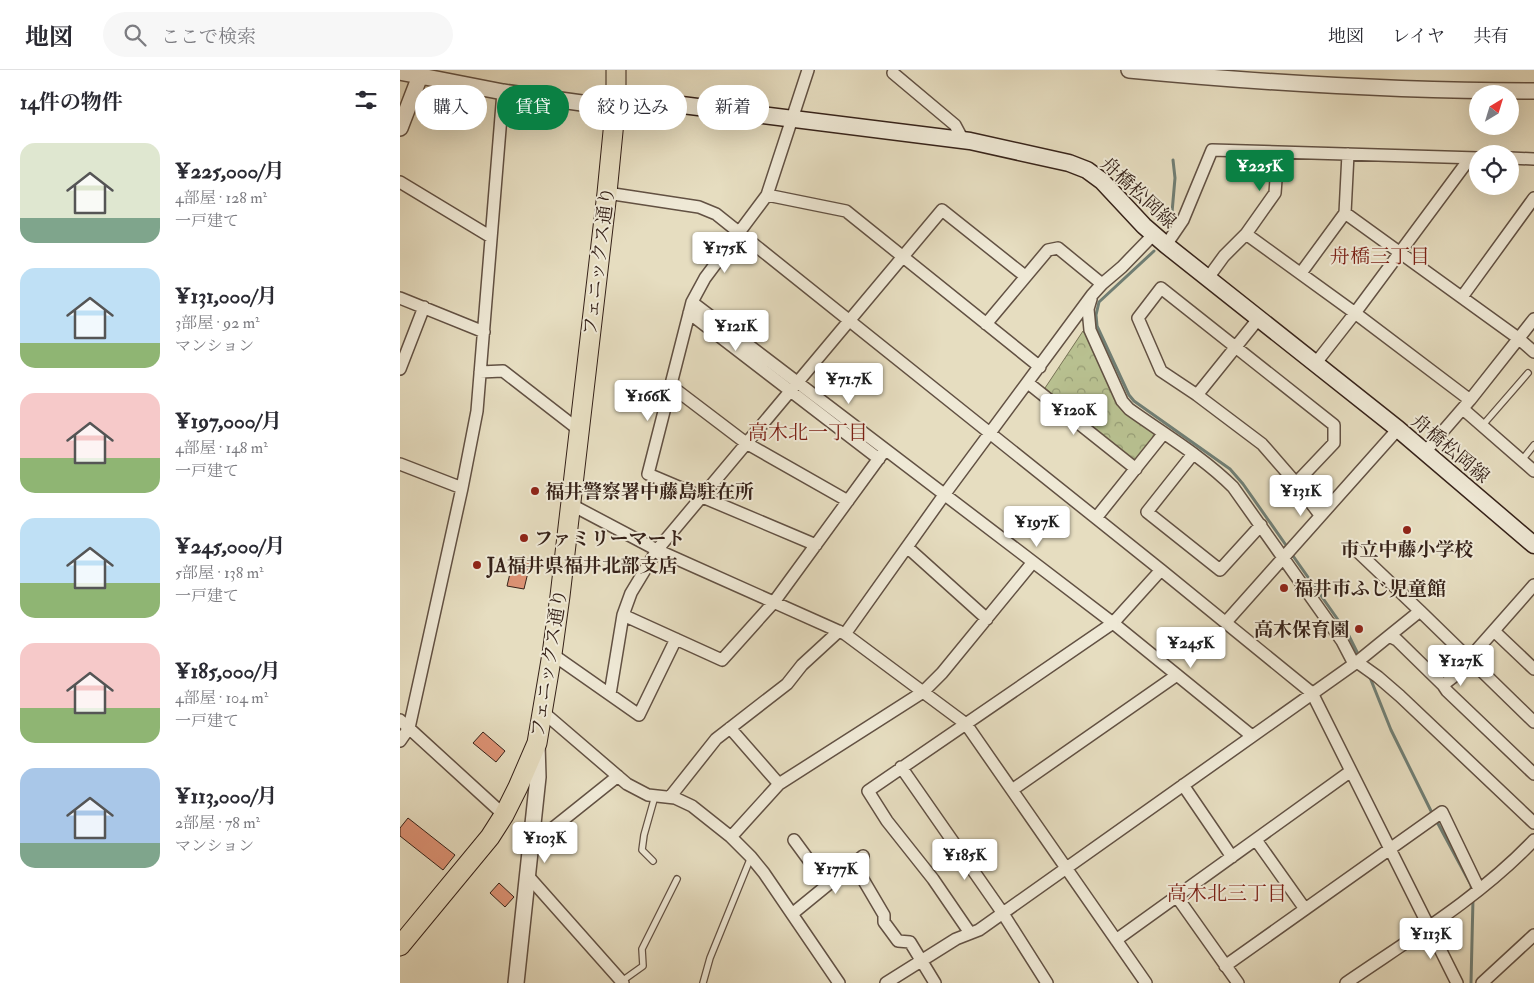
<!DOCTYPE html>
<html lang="ja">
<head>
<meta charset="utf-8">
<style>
  body { margin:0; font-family:"IM FELL Double Pica","Noto Serif JP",serif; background:#f7f7f7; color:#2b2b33; height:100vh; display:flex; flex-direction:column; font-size:19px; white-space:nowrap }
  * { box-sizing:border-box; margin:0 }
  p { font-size:16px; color:#7c7c81 }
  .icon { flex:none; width:28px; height:28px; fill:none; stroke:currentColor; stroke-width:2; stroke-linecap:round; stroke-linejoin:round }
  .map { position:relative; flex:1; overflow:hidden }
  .drawer { display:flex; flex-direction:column; background:#fff; width:400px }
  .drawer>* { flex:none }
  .hud { position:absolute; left:15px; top:15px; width:475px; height:45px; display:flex; gap:10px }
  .needle { width:32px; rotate:38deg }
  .controls { position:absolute; left:1069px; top:15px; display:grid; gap:10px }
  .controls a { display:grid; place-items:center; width:50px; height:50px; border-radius:50%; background:#fff; box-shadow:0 5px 20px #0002; font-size:25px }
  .price { position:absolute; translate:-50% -42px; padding:0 11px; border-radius:5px; background:#fff; color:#222; font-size:16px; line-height:32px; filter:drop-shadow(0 1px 2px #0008) }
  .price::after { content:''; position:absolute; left:50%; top:30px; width:15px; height:11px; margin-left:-8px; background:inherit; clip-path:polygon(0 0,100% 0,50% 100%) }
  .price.on { background:#0b8043; color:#fff }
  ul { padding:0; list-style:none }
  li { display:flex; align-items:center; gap:15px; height:125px; padding:0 20px }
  li span { display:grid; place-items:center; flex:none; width:140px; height:100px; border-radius:15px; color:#555 }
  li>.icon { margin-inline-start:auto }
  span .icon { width:60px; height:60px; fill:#fffc; stroke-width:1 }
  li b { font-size:21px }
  h2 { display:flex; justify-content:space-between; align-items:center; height:60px; padding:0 20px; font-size:21px }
  .chip { padding:0 18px; border-radius:22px; background:#fff; box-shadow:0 5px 20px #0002; font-size:18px; line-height:45px }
  .chip.on { background:#0b8043; color:#fff }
  header { display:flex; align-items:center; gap:30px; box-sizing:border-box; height:70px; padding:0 25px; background:#fff; border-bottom:1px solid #e1e1e2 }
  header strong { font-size:24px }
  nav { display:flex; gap:28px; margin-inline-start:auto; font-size:18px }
  .search { width:350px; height:45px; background:#f7f7f7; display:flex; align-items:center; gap:12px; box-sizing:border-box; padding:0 18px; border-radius:28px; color:#7c7c81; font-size:19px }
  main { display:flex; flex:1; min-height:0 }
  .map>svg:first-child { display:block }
  .park { fill:url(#park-crowns); stroke:#777154 }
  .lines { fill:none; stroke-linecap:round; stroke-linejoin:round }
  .stream { stroke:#707e74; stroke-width:3 }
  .building { fill:#dc9274; stroke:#362219 }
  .service-casing { stroke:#625143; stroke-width:8 }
  .minor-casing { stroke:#625143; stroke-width:14 }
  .tertiary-casing { stroke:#625143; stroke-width:18 }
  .secondary-casing { stroke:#362219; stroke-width:19 }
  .primary-casing { stroke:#362219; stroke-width:21 }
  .service { stroke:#efe9d6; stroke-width:5.5 }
  .minor { stroke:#efe9d6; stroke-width:11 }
  .tertiary { stroke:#efe9d6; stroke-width:15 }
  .secondary { stroke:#efe9d6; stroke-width:16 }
  .primary { stroke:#e6ddc0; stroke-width:19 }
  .poi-dot { fill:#8f2418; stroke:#efe9d6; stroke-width:2 }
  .labels { text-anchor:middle; stroke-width:4; stroke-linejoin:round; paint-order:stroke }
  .street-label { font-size:19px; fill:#362219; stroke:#efe9d6 }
  .poi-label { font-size:19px; font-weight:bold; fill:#362219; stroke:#efe9d6; text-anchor:start }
  .neighbourhood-label { font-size:20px; fill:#7a1f14; stroke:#efe9d6 }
</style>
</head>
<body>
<header>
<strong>地図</strong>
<div class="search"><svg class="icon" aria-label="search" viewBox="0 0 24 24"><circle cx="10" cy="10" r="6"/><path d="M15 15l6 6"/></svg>ここで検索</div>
<nav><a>地図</a><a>レイヤ</a><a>共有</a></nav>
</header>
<main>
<section class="drawer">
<h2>14件の物件<svg class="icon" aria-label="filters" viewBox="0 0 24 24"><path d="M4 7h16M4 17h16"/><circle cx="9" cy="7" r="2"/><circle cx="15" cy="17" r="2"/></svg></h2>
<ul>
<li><span style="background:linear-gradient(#dfe7d0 75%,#7fa58c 0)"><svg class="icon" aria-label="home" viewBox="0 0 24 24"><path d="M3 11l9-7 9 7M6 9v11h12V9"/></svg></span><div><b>¥225,000/月</b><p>4部屋 · 128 m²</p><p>一戸建て</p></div></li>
<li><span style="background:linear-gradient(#bfe0f5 75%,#8fb573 0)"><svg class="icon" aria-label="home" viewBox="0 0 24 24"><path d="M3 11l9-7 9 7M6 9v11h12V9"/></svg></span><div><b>¥131,000/月</b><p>3部屋 · 92 m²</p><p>マンション</p></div></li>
<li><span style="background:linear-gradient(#f6c9c9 65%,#8fb573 0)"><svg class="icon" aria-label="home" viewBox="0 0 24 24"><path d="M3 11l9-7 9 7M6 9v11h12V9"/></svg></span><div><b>¥197,000/月</b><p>4部屋 · 148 m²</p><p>一戸建て</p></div></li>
<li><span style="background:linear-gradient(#bfe0f5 65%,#8fb573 0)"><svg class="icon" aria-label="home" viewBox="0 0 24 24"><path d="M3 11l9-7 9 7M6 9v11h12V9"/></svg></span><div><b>¥245,000/月</b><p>5部屋 · 138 m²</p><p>一戸建て</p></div></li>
<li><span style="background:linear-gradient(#f6c9c9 65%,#8fb573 0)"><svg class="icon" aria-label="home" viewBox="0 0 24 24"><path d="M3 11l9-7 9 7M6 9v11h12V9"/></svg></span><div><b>¥185,000/月</b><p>4部屋 · 104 m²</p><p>一戸建て</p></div></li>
<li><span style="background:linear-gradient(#a9c7e8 75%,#7fa58c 0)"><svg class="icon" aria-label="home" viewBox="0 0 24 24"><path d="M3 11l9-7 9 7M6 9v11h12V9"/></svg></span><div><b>¥113,000/月</b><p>2部屋 · 78 m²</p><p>マンション</p></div></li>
</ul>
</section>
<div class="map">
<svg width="1134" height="913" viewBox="0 0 1134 913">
  <defs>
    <pattern id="park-crowns" width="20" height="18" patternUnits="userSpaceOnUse" patternTransform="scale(1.25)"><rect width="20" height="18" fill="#b8c090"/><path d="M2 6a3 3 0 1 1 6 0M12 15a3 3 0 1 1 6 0" fill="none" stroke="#969c75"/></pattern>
  </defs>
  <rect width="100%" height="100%" fill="#e6ddc0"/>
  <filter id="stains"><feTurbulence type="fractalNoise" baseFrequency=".004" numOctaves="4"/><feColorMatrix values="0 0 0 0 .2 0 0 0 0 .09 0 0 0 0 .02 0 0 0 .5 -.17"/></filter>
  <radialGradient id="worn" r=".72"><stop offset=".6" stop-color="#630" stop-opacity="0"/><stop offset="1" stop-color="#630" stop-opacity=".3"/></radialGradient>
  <path class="park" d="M683,261l11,15 24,54 38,35 -21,28 -90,-75z"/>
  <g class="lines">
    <path class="stream" d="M771,154l4,-46 -2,-18
      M754,181l-55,51 -3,13 1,11 32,69 5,6 96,68 13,15 45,64
      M891,483l57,81 11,22
      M969,605l22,55 42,85
      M1036,750l35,65 1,8
      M1071,913l2,-84"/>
  </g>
  <path class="building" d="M114,486l17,4 -7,29 -17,-3z
    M83,662l22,19 -9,11 -23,-19z
    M8,748l47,37 -12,15 -43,-34v-8z
    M99,813l15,14 -9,10 -15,-14z"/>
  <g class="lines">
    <defs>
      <path id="service" d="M1082,356l46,-53
        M1122,390l12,-15
        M253,791l-11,-11 2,-15 11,-39
        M222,911l21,-15 -1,-17 35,-70
        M303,913l7,-25 41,-101"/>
      <path id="minor" d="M493,3l62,52 8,15
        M1110,88l24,1
        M0,112l91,55
        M207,123l92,14 17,7 445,356 151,123 145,290
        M367,125l41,-125
        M945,143l173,125 16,14
        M846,164l109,79 115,87
        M766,175l17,-25 29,-70 266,8
        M901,203l44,-60 3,-59
        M808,208l16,-22 22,-22 29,-41 3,-40
        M1062,227l72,-99
        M0,228l84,34
        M691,229l-3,10 2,21 32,71 7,8c35,25 74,48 104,78l109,154 12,23
        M292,232l421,321 139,113
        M289,243l190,146
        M586,254l62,-74 10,-2 44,36
        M915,294l40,-51 115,-155
        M0,299l24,-62
        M80,302l23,-1 76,59
        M628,313l108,86
        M271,316l75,57 102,58
        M797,325l62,-77
        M1063,339l71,62
        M1025,382l45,-52 64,-81
        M793,384l-46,58 73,58 41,-45
        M0,394l62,24
        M896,413l38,-40v-18l-173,-137 -23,30 23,53 36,24 65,49 34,39 24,32
        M170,434l87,46 188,84 121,90 180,259
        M696,448l68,-85
        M416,475l-168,-71 44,-172 13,-24 62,-83 79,16 194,156
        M507,477l80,72
        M957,481l63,60
        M223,545l99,45 52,-58 111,-152
        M826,552l172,-193
        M1094,561l40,38
        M445,564l99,-139 148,-200 10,-11 20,-17 32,-33
        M989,566l31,-25 114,111
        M152,584l87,61 37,-76
        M957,592l21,15 22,19 134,127
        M1043,615l4,6 87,83
        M210,624l13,-79 8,-22 26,-43 285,-340 83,66
        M143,642l84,72 21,11 27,3 17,8 39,31 20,20 13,16 75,110
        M0,650l104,95
        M330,658l49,56
        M0,671l9,-13 53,-240 15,-77 26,-319
        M501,697l101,145 45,71
        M783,715l49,72
        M612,720l165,-115
        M270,727l46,-58 71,-55 15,-19 37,-34
        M133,759l11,1 9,-2 65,-52
        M331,767l48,-53 144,-92 19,-19 91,-111
        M394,770l33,45
        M856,770l49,69
        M454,794l30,51v7l14,19 12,1 25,41
        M128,806l95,107
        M777,827l61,86
        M392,844l71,-58
        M570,863l-37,-54 -46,-58 -19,-30 245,-168 48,-53
        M716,870l235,-169
        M825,896l217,-154 37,77
        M486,913l70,-44 23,-9 378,-268 32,-26 8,4 46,45 9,-7 82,-93
        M946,913c64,-44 134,-86 188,-143
        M1082,913l52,-48"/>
      <path id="tertiary" d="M729,0c135,13 270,21 405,21
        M0,2l103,20 86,12h9l18,-3
        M0,58l20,-52
        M116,913l22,-206 -1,-34"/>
      <path id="secondary" d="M216,31l10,-3 344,43 99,22 18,7 15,11 42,45 22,19 232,184 136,116"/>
      <path id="primary" d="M0,876l90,-109 14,-22 14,-28 19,-44 15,-89 8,-58 47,-403 9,-92v-31"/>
    </defs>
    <use href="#service" class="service-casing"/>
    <use href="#minor" class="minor-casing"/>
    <use href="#tertiary" class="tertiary-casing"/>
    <use href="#secondary" class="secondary-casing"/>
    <use href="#primary" class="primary-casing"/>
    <use href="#service" class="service"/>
    <use href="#minor" class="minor"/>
    <use href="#tertiary" class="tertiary"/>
    <use href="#secondary" class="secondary"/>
    <use href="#primary" class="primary"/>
  </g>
  <g class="poi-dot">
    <circle cx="135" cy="421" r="5"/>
    <circle cx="1007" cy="460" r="5"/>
    <circle cx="124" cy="468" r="5"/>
    <circle cx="77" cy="495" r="5"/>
    <circle cx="884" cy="518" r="5"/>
    <circle cx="959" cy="559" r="5"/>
  </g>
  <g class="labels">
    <g class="street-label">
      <text transform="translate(739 122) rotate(43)" y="7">舟橋松岡線</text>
      <text transform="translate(198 191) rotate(-83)" y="7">フェニックス通り</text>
      <text transform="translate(1051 378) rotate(40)" y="7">舟橋松岡線</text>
      <text transform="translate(148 593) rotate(-81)" y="7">フェニックス通り</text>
    </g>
    <g class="poi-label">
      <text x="145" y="428">福井警察署中藤島駐在所</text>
      <text x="134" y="475">ファミリーマート</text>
      <text x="1007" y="486" text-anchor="middle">市立中藤小学校</text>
      <text x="87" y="502">JA福井県福井北部支店</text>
      <text x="894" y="525">福井市ふじ児童館</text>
      <text x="949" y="566" text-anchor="end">高木保育園</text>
    </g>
    <g class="neighbourhood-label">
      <text x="980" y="193">舟橋三丁目</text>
      <text x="408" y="369">高木北一丁目</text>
      <text x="827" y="830">高木北三丁目</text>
    </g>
  </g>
  <rect width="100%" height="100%" filter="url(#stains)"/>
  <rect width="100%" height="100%" fill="url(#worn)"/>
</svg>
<div class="controls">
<a><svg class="needle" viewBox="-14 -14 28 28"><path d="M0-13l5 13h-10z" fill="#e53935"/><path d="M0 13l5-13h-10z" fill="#7c7c81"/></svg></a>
<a><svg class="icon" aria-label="locate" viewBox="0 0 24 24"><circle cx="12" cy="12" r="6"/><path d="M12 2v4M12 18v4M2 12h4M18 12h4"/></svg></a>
</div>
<b class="price on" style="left:860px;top:122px">¥225K</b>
<b class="price" style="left:325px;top:204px">¥175K</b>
<b class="price" style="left:336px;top:282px">¥121K</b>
<b class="price" style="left:449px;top:335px">¥71.7K</b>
<b class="price" style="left:248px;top:352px">¥166K</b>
<b class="price" style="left:674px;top:366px">¥120K</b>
<b class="price" style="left:901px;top:447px">¥131K</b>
<b class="price" style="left:637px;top:478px">¥197K</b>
<b class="price" style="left:791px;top:599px">¥245K</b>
<b class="price" style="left:1061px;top:617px">¥127K</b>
<b class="price" style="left:145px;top:794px">¥103K</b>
<b class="price" style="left:565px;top:811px">¥185K</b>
<b class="price" style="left:436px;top:825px">¥177K</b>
<b class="price" style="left:1031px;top:890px">¥113K</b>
<div class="hud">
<a class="chip">購入</a>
<a class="chip on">賃貸</a>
<a class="chip">絞り込み</a>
<a class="chip">新着</a>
</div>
</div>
</main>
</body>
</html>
